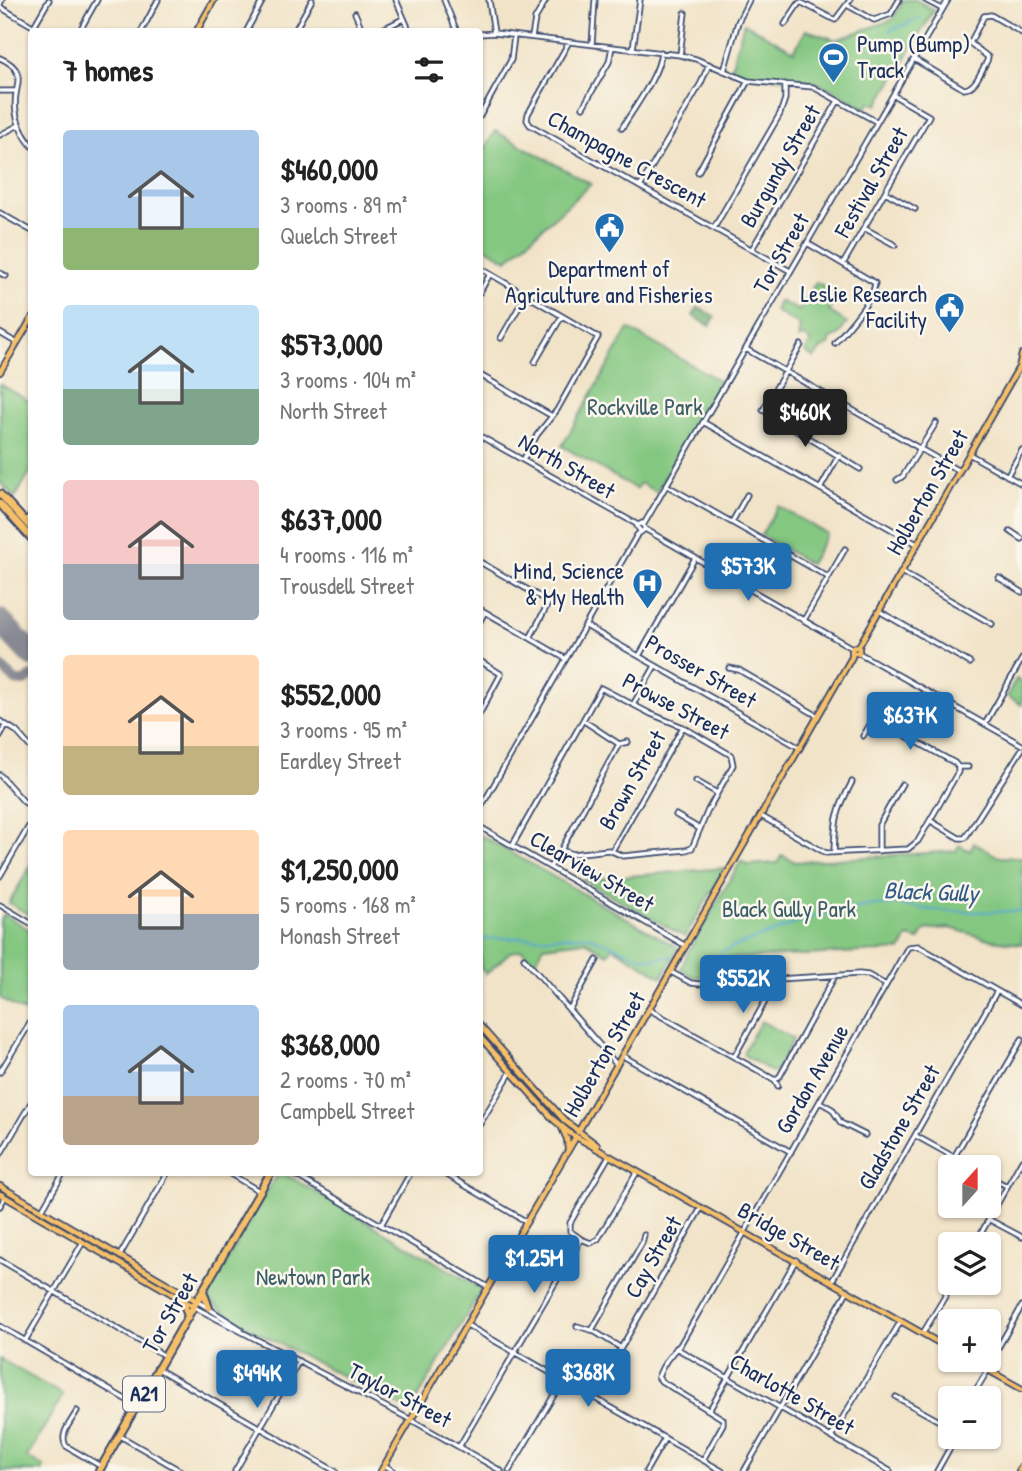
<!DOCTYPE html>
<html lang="en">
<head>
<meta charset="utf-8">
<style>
  body { margin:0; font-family:"Patrick Hand",sans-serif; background:#f2f2f2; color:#222; height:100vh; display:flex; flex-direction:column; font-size:26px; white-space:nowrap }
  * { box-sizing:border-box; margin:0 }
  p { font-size:23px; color:#767676 }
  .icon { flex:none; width:38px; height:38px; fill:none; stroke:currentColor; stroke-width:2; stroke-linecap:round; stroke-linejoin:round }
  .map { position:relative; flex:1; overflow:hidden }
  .side { position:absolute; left:28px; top:28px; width:455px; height:1148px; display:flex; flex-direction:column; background:#fff; border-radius:7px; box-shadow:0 2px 5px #0004 }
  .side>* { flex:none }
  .needle { width:46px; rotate:21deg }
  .buttons { position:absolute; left:938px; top:1155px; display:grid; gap:14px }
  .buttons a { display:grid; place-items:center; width:63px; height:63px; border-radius:7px; background:#fff; box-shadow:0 2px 5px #0004; font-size:35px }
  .price { position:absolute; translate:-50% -60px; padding:0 16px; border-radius:7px; background:#1f6fb2; color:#fff; font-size:23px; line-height:46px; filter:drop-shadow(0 2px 4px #0008) }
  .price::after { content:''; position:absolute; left:50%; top:42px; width:21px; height:16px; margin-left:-10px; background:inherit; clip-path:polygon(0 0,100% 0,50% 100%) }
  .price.selected { background:#222; color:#fff }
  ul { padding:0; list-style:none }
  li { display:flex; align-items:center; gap:21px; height:175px; padding:0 35px }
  li span { display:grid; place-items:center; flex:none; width:196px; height:140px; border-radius:7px; color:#555 }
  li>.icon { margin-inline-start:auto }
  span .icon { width:84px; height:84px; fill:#fffc; stroke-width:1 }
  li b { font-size:30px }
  h2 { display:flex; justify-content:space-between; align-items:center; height:84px; padding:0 35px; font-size:30px }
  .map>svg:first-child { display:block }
  .green { fill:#84c781; stroke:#507b70; stroke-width:2 }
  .forest { fill:#6bac6f; stroke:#436e66; stroke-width:2 }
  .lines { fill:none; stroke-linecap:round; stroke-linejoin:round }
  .stream { stroke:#55a7d0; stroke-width:2 }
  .taxiway { stroke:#868992; stroke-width:10 }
  .runway { stroke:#868992; stroke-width:24 }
  .minor-casing { stroke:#3b4a6e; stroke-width:7 }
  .major-casing { stroke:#3b4a6e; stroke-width:8 }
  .highway-casing { stroke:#3b4a6e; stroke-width:10 }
  .minor { stroke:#fff; stroke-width:3.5 }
  .major { stroke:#f6c06b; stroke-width:4.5 }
  .highway { stroke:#f6c06b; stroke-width:6 }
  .labels { text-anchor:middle; stroke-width:5; stroke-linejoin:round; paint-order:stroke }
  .shield { fill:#fbf7ec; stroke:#5e6b89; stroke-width:2 }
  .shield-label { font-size:21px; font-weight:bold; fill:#1b2f5e }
  .poi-label { font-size:23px; fill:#1b2f5e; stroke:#fbf7ec; text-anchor:end }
  .street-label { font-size:23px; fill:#1b2f5e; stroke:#fbf7ec }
  .park-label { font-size:23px; fill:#3a5d68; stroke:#fbf7ec }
  .water-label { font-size:24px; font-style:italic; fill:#2f5986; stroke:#fbf7ec }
</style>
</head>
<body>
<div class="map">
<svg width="1022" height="1471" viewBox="0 0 1022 1471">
  <rect width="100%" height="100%" fill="#fbf7ec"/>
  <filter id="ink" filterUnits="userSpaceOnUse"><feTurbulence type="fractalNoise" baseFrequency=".0143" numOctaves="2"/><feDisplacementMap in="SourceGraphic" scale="14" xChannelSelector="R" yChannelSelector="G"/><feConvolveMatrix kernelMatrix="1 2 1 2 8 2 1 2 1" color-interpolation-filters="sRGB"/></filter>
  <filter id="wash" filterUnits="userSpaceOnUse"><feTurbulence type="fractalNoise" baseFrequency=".00686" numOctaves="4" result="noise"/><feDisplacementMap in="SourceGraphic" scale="28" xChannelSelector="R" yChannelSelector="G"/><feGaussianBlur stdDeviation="1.57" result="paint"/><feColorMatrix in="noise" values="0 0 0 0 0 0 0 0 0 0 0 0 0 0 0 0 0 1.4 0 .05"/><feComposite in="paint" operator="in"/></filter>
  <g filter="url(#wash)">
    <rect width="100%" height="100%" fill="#f1e3c7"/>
    <path class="green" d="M904,0h12l18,10 -56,95 -8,-3 -4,7c-18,-10 -39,-25 -60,-29 -21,-4 -58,0 -75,-12l13,-45 50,28 12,-21 30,10 56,-20z
      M495,131l96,53 -84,76 -27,-16v-87z
      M816,282l24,13 -11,16 18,12 -9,13 -7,3 -2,6 -7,3 -8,10 -9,-6 6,-10 -7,-6 -6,3 2,-13 -25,-15 4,-10 20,10z
      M629,329l91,52 -64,111 -16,-9 -4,6 -74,-43z
      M0,384l31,18v68l-16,28 -15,-16z
      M778,506l49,28 -17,30 -49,-29z
      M1016,679l6,3v23l-15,-9z
      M480,835l197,112 1,2 -16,28 -49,-30 -5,7 -23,-13 -41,5 -10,17 -12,-13 -12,2 -24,22 -6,-7z
      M974,843l25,14 23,1v86l-30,-4 -42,-12 -25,2 -6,10 -11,-3 -7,13 -179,9 1,16 -29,2 -13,-8 7,-17 53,-91 7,4 29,-2 5,-8 13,7 161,-11 3,-6 11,6z
      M31,865v51l-22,-13z
      M725,868l-40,69 -102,-57z
      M4,914l27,17 1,76 -4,7 -28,-16v-77z
      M761,1021l32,18 -17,32 -4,1 -28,-17 -1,-3z
      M278,1172l5,1 199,116 -72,122 -169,-87 -29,-21 -4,-6 2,-7z
      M0,1359l63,36 -36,62 17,10 -2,4h-42z"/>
    <path class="forest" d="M698,307l17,10 -5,9 -17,-10z"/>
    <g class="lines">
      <path class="stream" d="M889,31l31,-13
        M480,939l108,-3 53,21 11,2 20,-3
        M721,952l97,-37 56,-10h25l33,5 41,2 49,-1"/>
      <path class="taxiway" d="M15,637l17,19
        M0,666l16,15h9l7,-5"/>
      <path class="runway" d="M0,621l32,34"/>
    </g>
  </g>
  <g filter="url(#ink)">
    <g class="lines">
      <defs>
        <path id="minor" d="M396,0l14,32
          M444,0l13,32
          M489,0l5,33
          M925,0l17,9
          M0,4l2,-4
          M847,5l27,15 17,-6 8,-14
          M0,7l43,25
          M355,13l8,19
          M785,24l14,-21h3l33,17 15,-20
          M34,26l15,-26
          M79,32l18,-32
          M141,32l17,-32
          M246,32l17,-32
          M294,32l18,-32
          M377,32l26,-13
          M480,34l14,-1 186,22 16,4 52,22 65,6 64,35
          M532,37l3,-18 11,-19
          M569,42l-41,72 -1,6 3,5 260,146
          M592,44l3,-44
          M633,49l7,-49
          M680,55l5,-42
          M0,58c7,3 14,7 17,14 3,7 0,15 -1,22 -3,19 4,37 16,52
          M914,59l50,30c12,-1 17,-18 23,-28l1,-4 -18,-14 14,-27 7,-1 31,18
          M724,71l14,-49 11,-22
          M0,91h15
          M583,107l26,-45 3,-15
          M480,116l31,-56 3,-24
          M622,128c12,-20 38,-54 39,-76
          M0,135l19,-10
          M698,172l50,-91
          M640,187l61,-104 8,-19
          M885,192l30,17
          M0,213l32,18
          M714,228l66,-114 5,-15v-15
          M864,228l31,17
          M807,243l68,40c-1,17 -29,46 -40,60
          M752,249l86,-148
          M843,264l86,-148 -36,-21
          M480,268l118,69 -41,73 -20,25 -14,25
          M0,273l6,3
          M480,292l10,-18
          M0,333l17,10
          M501,338l25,-43
          M801,345l-38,65 97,59
          M746,349l213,122
          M535,362l27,-46
          M480,375l72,41
          M703,422l214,122
          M480,436l158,89
          M969,454l53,30
          M1007,476l15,-26
          M897,480l6,-4 33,-53
          M666,485l162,92
          M820,489l19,-34
          M26,521l6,-9
          M732,522l15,-27
          M644,524l304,-524
          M645,529l207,119
          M1010,531l12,8
          M480,562l69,40 -19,36
          M901,572l91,52
          M999,578l23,14
          M480,609l86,50
          M879,611l91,52
          M804,620l41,-71
          M480,621l5,-9
          M586,626l214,122
          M859,653l163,92
          M639,656l56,-98
          M480,661l21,13 -21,39
          M729,668l10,2 79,46
          M634,703l21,-37
          M0,721l16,10 16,18
          M584,721l35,23
          M985,724l37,-65
          M0,736l6,-11
          M863,736l8,-13 8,-2 76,42 3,4h10
          M619,744l9,-2
          M0,775l24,27 8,5
          M696,781l21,12
          M480,809l157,-274 8,-6 -3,-6 -5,3 3,5
          M676,815l24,14
          M761,816l65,37 82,-4 10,-8 40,-69v-5
          M931,821l28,17h6l57,-89
          M480,827l206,119
          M512,846l89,-158 50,26 32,13 48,28 2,10 -25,45 -16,38 -6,2 -63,6 -14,-6 -37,4 -11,-4 -11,17
          M561,850l58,-106
          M612,851l71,-124
          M879,851v-26l23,-41
          M834,853c1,-33 2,-41 18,-71
          M0,876l32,-55
          M0,905l32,19
          M524,958l93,107
          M671,972l20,11 9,1 159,-10 9,1 18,10
          M569,1010l28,-50
          M650,1010l125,70 3,6
          M623,1056l168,96
          M734,1057l41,-73v-4
          M0,1072l32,-52
          M775,1080l5,-4 55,-100
          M820,1102l12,7 9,14 24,12
          M480,1124l31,-52
          M916,1136l56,31
          M0,1155l32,-54
          M954,1157l68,-118
          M227,1172l32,19
          M290,1172l198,115
          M442,1172l85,50
          M989,1177l18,9
          M0,1206l5,-9
          M42,1210l22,-38
          M990,1220l32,17
          M381,1225l30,-53
          M581,1239l-11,-8v-8l39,-67
          M975,1244l47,-84
          M120,1255l48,-83
          M0,1260l165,96
          M832,1281l165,-290
          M977,1283l12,6
          M197,1301l44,28
          M194,1307l221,115 86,49
          M467,1325l255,146
          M0,1326l137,80
          M577,1326l14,4
          M923,1333l30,-50
          M25,1341l58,-99
          M621,1348l-29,-18 50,-87 2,-8
          M676,1348l214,123
          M158,1369l177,102
          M986,1369l36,-63
          M593,1397l108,-189
          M896,1397l54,30
          M971,1398l17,-28
          M710,1409l86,-149
          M77,1411c-6,11 -18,23 -11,35l36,21
          M120,1436l61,35
          M831,1437l70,-116
          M459,1447l122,-208 10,4 7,-4 39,-67
          M703,1460l20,-36v-5l-62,-38 -3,-4c5,-13 12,-23 22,-32l228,-398 10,-1 104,59
          M384,1465l10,6
          M235,1471l64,-110
          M509,1471l54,-91
          M646,1471l19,-33
          M744,1471l104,-181
          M937,1471l19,-34"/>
        <path id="major" d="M196,32l18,-32
          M0,372l32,-54
          M859,646l160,-279 3,-13
          M480,1026l85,95 32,24
          M480,1037l74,83 17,14 379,215
          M562,1128l5,11 1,11
          M578,1132l274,-475v-9l7,-2v7h-5
          M0,1186l197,115
          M0,1194l193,112
          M970,1360l52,29
          M381,1471l195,-334
          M1019,1471l3,-5"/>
        <path id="highway" d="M0,494l32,35
          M0,504l32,35
          M203,1291l6,17
          M183,1300l5,17
          M99,1471l172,-299"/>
      </defs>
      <use href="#minor" class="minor-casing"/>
      <use href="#major" class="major-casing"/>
      <use href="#highway" class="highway-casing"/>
      <use href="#minor" class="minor"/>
      <use href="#major" class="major"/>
      <use href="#highway" class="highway"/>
    </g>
  </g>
  <defs>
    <symbol id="stadium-pin" viewBox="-11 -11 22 30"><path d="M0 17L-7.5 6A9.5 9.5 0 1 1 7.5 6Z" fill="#1f6fb2" stroke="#fbf7ec"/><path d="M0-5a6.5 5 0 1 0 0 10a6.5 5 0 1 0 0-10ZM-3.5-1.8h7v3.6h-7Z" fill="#fff"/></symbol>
    <symbol id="civic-pin" viewBox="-11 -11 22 30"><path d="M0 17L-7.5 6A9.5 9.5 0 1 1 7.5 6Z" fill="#1f6fb2" stroke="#fbf7ec"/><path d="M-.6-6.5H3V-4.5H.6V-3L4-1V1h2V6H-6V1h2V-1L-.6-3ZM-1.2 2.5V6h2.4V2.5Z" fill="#fff"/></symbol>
    <symbol id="hospital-pin" viewBox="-11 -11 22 30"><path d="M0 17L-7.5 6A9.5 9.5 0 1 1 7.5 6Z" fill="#1f6fb2" stroke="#fbf7ec"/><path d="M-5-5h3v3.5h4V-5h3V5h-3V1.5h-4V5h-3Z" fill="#fff"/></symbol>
  </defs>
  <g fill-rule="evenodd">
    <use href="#stadium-pin" x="816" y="40" width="35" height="47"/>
    <use href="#civic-pin" x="592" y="210" width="35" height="47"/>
    <use href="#civic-pin" x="932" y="290" width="35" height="47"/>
    <use href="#hospital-pin" x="630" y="566" width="35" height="47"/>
  </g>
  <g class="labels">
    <rect class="shield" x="123" y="1376.5" width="42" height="35" rx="5"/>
    <g class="shield-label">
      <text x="144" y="1401">A21</text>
    </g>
    <g class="poi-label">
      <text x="857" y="52" text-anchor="start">Pump (Bump)<tspan x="857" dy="26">Track</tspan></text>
      <text x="609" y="277" text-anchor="middle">Department of<tspan x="609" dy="26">Agriculture and Fisheries</tspan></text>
      <text x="927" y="302">Leslie Research<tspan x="927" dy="26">Facility</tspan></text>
      <text x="624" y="579">Mind, Science<tspan x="624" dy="26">&amp; My Health</tspan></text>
    </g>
    <g class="street-label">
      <text transform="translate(627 159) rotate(29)" y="8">Champagne Crescent</text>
      <text transform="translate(780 166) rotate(-60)" y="8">Burgundy Street</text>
      <text transform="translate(871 182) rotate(-60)" y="8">Festival Street</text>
      <text transform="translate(781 253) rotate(-60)" y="8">Tor Street</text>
      <text transform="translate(567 466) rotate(30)" y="8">North Street</text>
      <text transform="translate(927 492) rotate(-60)" y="8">Holberton Street</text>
      <text transform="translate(701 671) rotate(30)" y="8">Prosser Street</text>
      <text transform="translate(676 706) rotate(28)" y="8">Prowse Street</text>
      <text transform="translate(632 780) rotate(-60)" y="8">Brown Street</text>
      <text transform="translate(592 871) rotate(30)" y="8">Clearview Street</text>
      <text transform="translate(604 1054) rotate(-60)" y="8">Holberton Street</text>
      <text transform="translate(812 1079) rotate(-60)" y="8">Gordon Avenue</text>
      <text transform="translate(899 1127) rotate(-60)" y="8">Gladstone Street</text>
      <text transform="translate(789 1236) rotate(30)" y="8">Bridge Street</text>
      <text transform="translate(653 1257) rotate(-60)" y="8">Cay Street</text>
      <text transform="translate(170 1313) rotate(-60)" y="8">Tor Street</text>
      <text transform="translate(792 1394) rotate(30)" y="8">Charlotte Street</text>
      <text transform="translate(400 1395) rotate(28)" y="8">Taylor Street</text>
    </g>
    <g class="park-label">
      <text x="645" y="415">Rockville Park</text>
      <text x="789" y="917">Black Gully Park</text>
      <text x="313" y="1285">Newtown Park</text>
    </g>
    <g class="water-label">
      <text transform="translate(931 892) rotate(2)" y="8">Black Gully</text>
    </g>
  </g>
</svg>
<div class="buttons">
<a><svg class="needle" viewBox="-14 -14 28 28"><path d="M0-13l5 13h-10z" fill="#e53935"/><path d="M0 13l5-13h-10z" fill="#767676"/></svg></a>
<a><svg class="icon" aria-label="layers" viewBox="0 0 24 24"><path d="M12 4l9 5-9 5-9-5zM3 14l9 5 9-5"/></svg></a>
<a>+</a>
<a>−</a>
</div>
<b class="price selected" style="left:805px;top:449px">$460K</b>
<b class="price" style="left:748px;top:603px">$573K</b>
<b class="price" style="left:910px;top:752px">$637K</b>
<b class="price" style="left:743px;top:1015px">$552K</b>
<b class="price" style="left:534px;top:1295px">$1.25M</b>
<b class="price" style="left:588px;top:1409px">$368K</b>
<b class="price" style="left:257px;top:1410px">$494K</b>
<section class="side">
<h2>7 homes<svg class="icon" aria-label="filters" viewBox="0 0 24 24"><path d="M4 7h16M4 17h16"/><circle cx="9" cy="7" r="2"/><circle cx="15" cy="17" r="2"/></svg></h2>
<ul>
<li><span style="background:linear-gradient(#a9c7e8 70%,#8fb573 0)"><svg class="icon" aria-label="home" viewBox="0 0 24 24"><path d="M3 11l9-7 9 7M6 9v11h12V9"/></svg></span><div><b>$460,000</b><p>3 rooms · 89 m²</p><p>Quelch Street</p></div></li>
<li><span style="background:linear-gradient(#bfe0f5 60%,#7fa58c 0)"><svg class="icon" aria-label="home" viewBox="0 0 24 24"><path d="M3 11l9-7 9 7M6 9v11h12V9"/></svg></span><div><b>$573,000</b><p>3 rooms · 104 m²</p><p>North Street</p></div></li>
<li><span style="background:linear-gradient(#f6c9c9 60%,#9aa5b1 0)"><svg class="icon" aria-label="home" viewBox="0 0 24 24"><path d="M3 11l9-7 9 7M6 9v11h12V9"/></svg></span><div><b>$637,000</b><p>4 rooms · 116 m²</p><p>Trousdell Street</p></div></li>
<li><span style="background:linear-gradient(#ffd9b3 65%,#c2b280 0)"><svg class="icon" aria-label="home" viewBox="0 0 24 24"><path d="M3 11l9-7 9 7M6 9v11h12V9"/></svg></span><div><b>$552,000</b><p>3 rooms · 95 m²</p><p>Eardley Street</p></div></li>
<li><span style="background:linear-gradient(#ffd9b3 60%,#9aa5b1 0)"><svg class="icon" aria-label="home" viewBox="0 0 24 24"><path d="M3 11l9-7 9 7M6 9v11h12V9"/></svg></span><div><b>$1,250,000</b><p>5 rooms · 168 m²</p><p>Monash Street</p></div></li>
<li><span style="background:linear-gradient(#a9c7e8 65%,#b9a48a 0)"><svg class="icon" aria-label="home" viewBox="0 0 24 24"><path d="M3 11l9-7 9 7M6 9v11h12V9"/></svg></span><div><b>$368,000</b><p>2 rooms · 70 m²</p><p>Campbell Street</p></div></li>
</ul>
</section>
</div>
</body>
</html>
